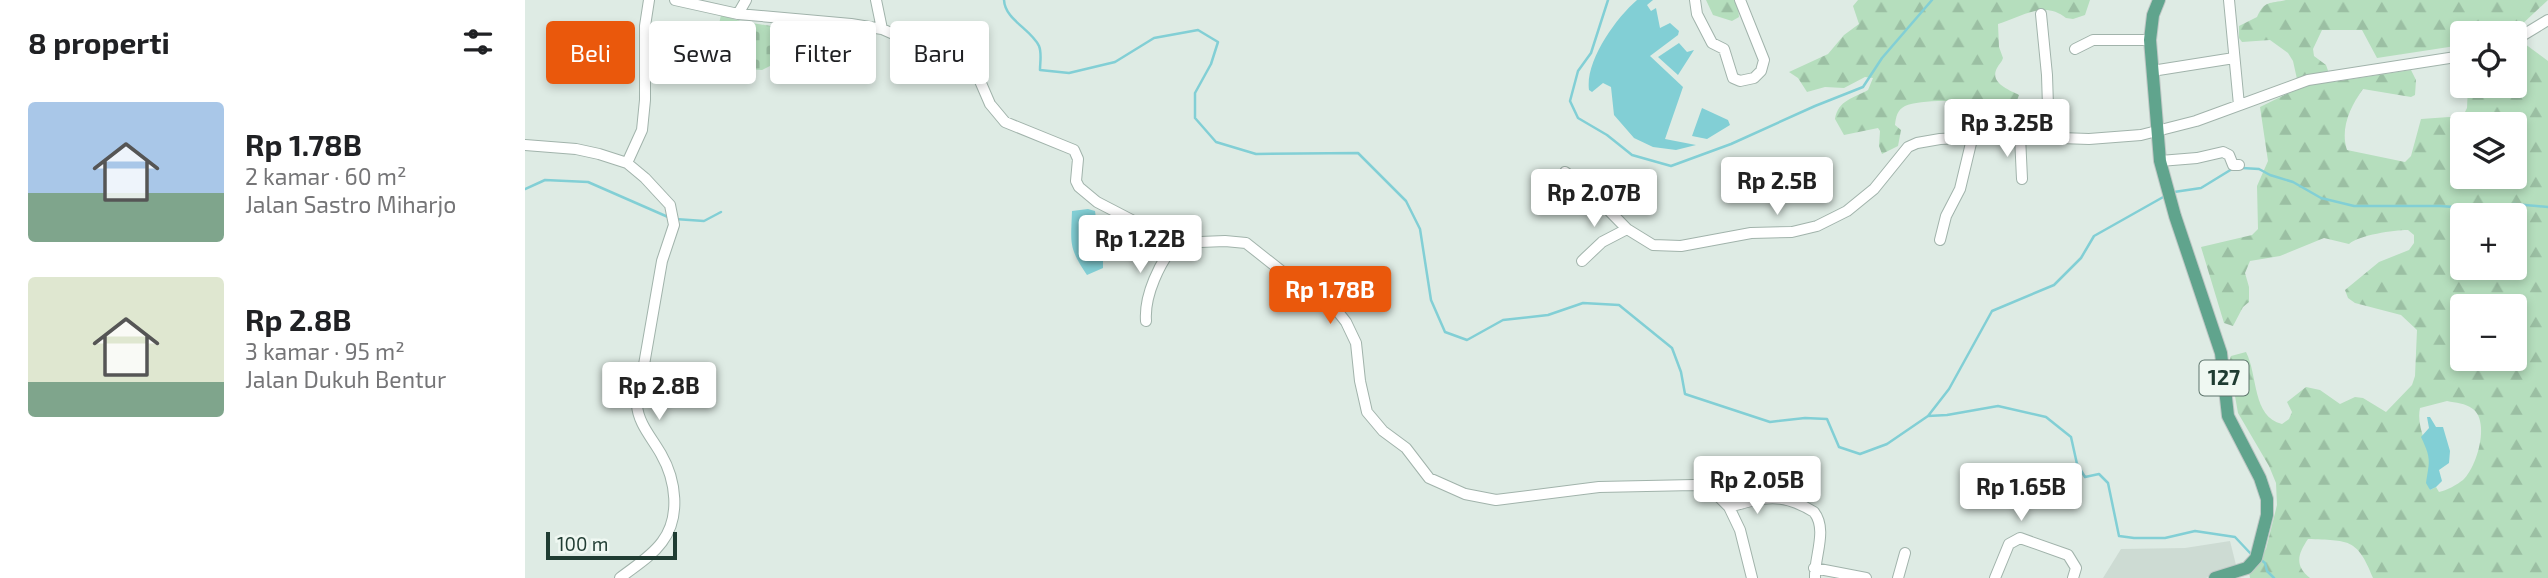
<!DOCTYPE html>
<html lang="id">
<head>
<meta charset="utf-8">
<style>
  body { margin:0; font-family:"Exo 2",sans-serif; background:#f6f6f6; color:#202124; height:100vh; display:flex; flex-direction:column; font-size:26px; white-space:nowrap }
  * { box-sizing:border-box; margin:0 }
  p { font-size:23px; color:#757577 }
  .icon { flex:none; width:38px; height:38px; fill:none; stroke:currentColor; stroke-width:2; stroke-linecap:round; stroke-linejoin:round }
  .map { position:relative; flex:1; overflow:hidden }
  .side { display:flex; flex-direction:column; background:#fff; width:525px }
  .side>* { flex:none }
  .hud { position:absolute; left:21px; top:21px; width:665px; height:63px; display:flex; gap:14px }
  .tools { position:absolute; left:1925px; top:21px; display:grid; gap:14px }
  .tools a { display:grid; place-items:center; width:77px; height:77px; border-radius:7px; background:#fff; box-shadow:0 4px 10px #0003; font-size:35px }
  .scale { position:absolute; left:21px; bottom:18px; width:131px; box-sizing:border-box; padding-left:7px; border:4px solid #1f3c32; border-top:0; font-size:19px; line-height:24px; white-space:nowrap; color:#1f3c32; -webkit-text-stroke:5px #eff8f2; paint-order:stroke }
  .price { position:absolute; translate:-50% -60px; padding:0 16px; border-radius:7px; background:#fff; color:#222; font-size:23px; line-height:46px; filter:drop-shadow(0 2px 4px #0008) }
  .price::after { content:''; position:absolute; left:50%; top:42px; width:21px; height:16px; margin-left:-10px; background:inherit; clip-path:polygon(0 0,100% 0,50% 100%) }
  .price.on { background:#ea580c; color:#fff }
  ul { padding:0; list-style:none }
  li { display:flex; align-items:center; gap:21px; height:175px; padding:0 28px }
  li span { display:grid; place-items:center; flex:none; width:196px; height:140px; border-radius:7px; color:#555 }
  li>.icon { margin-inline-start:auto }
  span .icon { width:84px; height:84px; fill:#fffc; stroke-width:1 }
  li b { font-size:30px }
  h2 { display:flex; justify-content:space-between; align-items:center; height:84px; padding:0 28px; font-size:30px }
  .tag { padding:0 24px; border-radius:7px; background:#fff; box-shadow:0 4px 10px #0003; font-size:24px; line-height:63px }
  .tag.on { background:#ea580c; color:#fff }
  main { display:flex; flex:1; min-height:0 }
  .map>svg:first-child { display:block }
  .built { fill:#cddbd3 }
  .forest { fill:url(#forest-firs); fill-rule:evenodd }
  .cemetery { fill:url(#cemetery-stones) }
  .water { fill:#82cfd5 }
  .lines { fill:none; stroke-linecap:round; stroke-linejoin:round }
  .stream { stroke:#82cfd5; stroke-width:2.5 }
  .minor-casing { stroke:#a1b3ab; stroke-width:12 }
  .major-casing { stroke:#c0c8c6; stroke-width:14 }
  .minor { stroke:#fff; stroke-width:10 }
  .major { stroke:#60a48d; stroke-width:12 }
  .labels { text-anchor:middle; stroke-width:7; stroke-linejoin:round; paint-order:stroke }
  .shield { fill:#eff8f2; stroke:#5d746c; stroke-width:2 }
  .shield-label { font-size:21px; font-weight:bold; fill:#1f3c32 }
</style>
</head>
<body>
<main>
<section class="side">
<h2>8 properti<svg class="icon" aria-label="filters" viewBox="0 0 24 24"><path d="M4 7h16M4 17h16"/><circle cx="9" cy="7" r="2"/><circle cx="15" cy="17" r="2"/></svg></h2>
<ul>
<li><span style="background:linear-gradient(#a9c7e8 65%,#7fa58c 0)"><svg class="icon" aria-label="home" viewBox="0 0 24 24"><path d="M3 11l9-7 9 7M6 9v11h12V9"/></svg></span><div><b>Rp 1.78B</b><p>2 kamar · 60 m²</p><p>Jalan Sastro Miharjo</p></div></li>
<li><span style="background:linear-gradient(#dfe7d0 75%,#7fa58c 0)"><svg class="icon" aria-label="home" viewBox="0 0 24 24"><path d="M3 11l9-7 9 7M6 9v11h12V9"/></svg></span><div><b>Rp 2.8B</b><p>3 kamar · 95 m²</p><p>Jalan Dukuh Bentur</p></div></li>
</ul>
</section>
<div class="map">
<svg width="2023" height="578" viewBox="0 0 2023 578">
  <defs>
    <pattern id="forest-firs" width="22" height="20" patternUnits="userSpaceOnUse" patternTransform="scale(1.75)"><rect width="22" height="20" fill="#b5debd"/><path d="M5 1l3.5 6h-7zM16 11l3.5 6h-7z" fill="#9bbfa3"/></pattern>
    <pattern id="cemetery-stones" width="16" height="16" patternUnits="userSpaceOnUse" patternTransform="scale(1.75)"><rect width="16" height="16" fill="#b5debd"/><path d="M2 7V4a2 2 0 0 1 4 0v3zM10 15v-3a2 2 0 0 1 4 0v3z" fill="#9bbfa3"/></pattern>
  </defs>
  <rect width="100%" height="100%" fill="#deebe4"/>
  <path class="built" d="M1705,541l6,24 -30,13h-103l18,-29 64,-1z"/>
  <path class="forest" d="M1181,0h31l2,17 -7,4 -19,-6z
    M1333,0h232l-5,15 -12,4 -7,-1c-22,-18 -44,-1 -68,6l1,23 4,11c-1,4 -4,6 -6,10 -8,15 12,22 22,27l-4,11 -2,22 -22,1 -2,-20c-15,-10 -67,-10 -84,-3 -8,4 -9,11 -10,19l6,5 -3,16 -16,8 -3,-8 1,-15 -2,-3 -34,7 -9,-16c3,-19 19,-21 33,-29l5,-12 -8,-1 -21,11 -19,-1 -18,5 -9,-14 -9,-6 39,-18 16,-19 15,-11 -6,-18z
    M1761,0h262l-30,28 7,16 23,17v517h-175c-16,-41 -25,-37 -65,-39 -10,15 -14,26 2,39h-60l-1,-6 17,-23 11,-44 -1,-22 -7,-17 -31,-53 -9,-51 2,-6 15,-4c12,23 6,65 36,72l7,-5 3,-7 -5,-10 19,-15 14,3 20,14 15,-7 8,1 23,14 26,-27 3,-9 2,-46 -16,-15 -46,-12 -7,-5 -3,-8 34,-28 30,-12 5,-7v-8l-6,-5c-15,0 -48,5 -59,14l-25,-6 -44,18 -30,5 -5,12 4,14v15l-6,5 -10,19 -9,-3 -23,-76 51,-12 6,-6 -1,-43 11,-25 -8,-54 39,-19 -6,-27 -5,-8 -18,-13 -28,2 -3,-4v-12l18,-9c8,-17 12,-13 29,-17zM1797,30h40l15,28 85,-13v-12h53v53h-47l-1,22 -4,8 -42,3 -10,37 -6,6 -58,-12c-7,-21 3,-43 16,-61l48,8 4,-2 1,-15 -5,-10 -79,12 -6,-17 -12,-9 -1,-7zM1937,124h53v53h-53zM1937,215h53v53h-53zM1937,306h53v53h-53zM1922,401c9,2 18,2 26,8 17,13 4,58 -10,71 -5,4 -17,11 -24,12l-3,-5 -6,3c-7,-17 1,-13 0,-27 -2,-19 -14,-36 -10,-55z"/>
  <path class="cemetery" d="M196,15l19,6 43,7 -2,14 -9,23 -10,5 -53,-3z"/>
  <path class="water" d="M1112,0h16l-6,5 4,6 5,-3 4,20 10,-5 9,8 -1,4 -28,21 33,31 -18,52 31,6 -20,5 -23,-3 -19,-9 -20,-23 -3,-28 -8,-4 -11,9 -3,-2c-4,-29 27,-72 48,-90z
    M1154,43l8,9 7,-2 -16,25 -20,-18z
    M1177,108l26,12 2,5 -23,14 -15,-3z
    M563,209l7,2 2,14 8,8v13l-7,3 2,9h3v10l-16,7c-19,-28 -16,-32 -15,-64z
    M1902,417h3l6,10h7l7,24 -1,12 -10,7 3,11 -6,6 -6,3 -4,-7c3,-22 6,-23 -5,-46l8,-9z"/>
  <g class="lines">
    <path class="stream" d="M479,0c1,20 27,29 35,46 3,7 1,16 1,24l29,3 46,-11 39,-24 44,-8 20,12 -7,22 -16,29v25l21,24 40,12 102,-1 48,48 14,28 11,71 14,32 22,8 36,-20 45,-5 35,-12 36,2 53,43 9,24 4,22 85,28 35,-4 22,1 12,28 21,7 27,-10 41,-28 21,-27 43,-78 62,-26 27,-27 13,-22 71,-40
      M1083,0l-17,53 -13,18 -8,30 8,17 29,17 25,20 39,11 60,-22 84,-38 48,-19 19,-29 50,-58
      M1717,168l17,1 11,6 23,7 28,16 33,8h86l44,3 30,-5 34,3
      M0,189l20,-9 43,2 80,35
      M1649,192l27,-4 31,-19
      M150,219l29,2 17,-9
      M1403,416l19,-1 51,-9 48,11 25,20 6,27 8,13 14,-3 9,9 11,53 15,2h31l30,-7 40,6 16,17
      M1735,559l5,4 2,8 7,7"/>
    <defs>
      <path id="minor" d="M150,0l63,14 113,10 31,5 43,19 29,5 13,9 10,12 13,30 15,18 69,28 4,9 -2,22 3,6 18,15 79,41 49,-2 21,2 43,34 46,31 11,14 10,21 4,38 7,31 16,19 23,17 23,30 36,16 31,6 103,-13 95,-2 16,3 19,19 11,23 12,48
        M351,0l6,29
        M1170,0l2,14 15,29 12,6 9,29 7,3 14,-3 7,-7 3,-11 -24,-60
        M1704,0l10,105
        M213,14l8,-14
        M1516,14l6,61 2,63
        M1990,40l33,-20
        M1550,49l18,-9h57
        M1627,71l82,-13
        M1495,136l2,43
        M0,145l51,4 23,5 28,9 18,15 25,27 4,20 -12,36 -25,144c1,18 15,33 24,49 15,26 20,63 1,88 -11,15 -28,25 -42,36
        M1635,161l37,-3 26,-6 6,3 4,10h6
        M102,163l15,-33 3,-30v-74l4,-26
        M1040,172l20,14 42,43 26,16 28,1 70,-13 41,-1 25,-6 30,-15 27,-22 34,-42 9,-4 23,-4 59,-3 90,3 52,-4 55,-14 112,-41 154,-24
        M1415,240l6,-24 14,-27 12,-50
        M1057,261l20,-19 25,-13
        M621,321c-2,-26 14,-59 30,-78
        M1204,507c35,-10 53,-15 85,5 14,18 0,45 1,66
        M1289,568l52,10
        M1373,578l7,-25
        M1470,578l14,-34 11,-6 48,17 8,13 -3,10"/>
      <path id="major" d="M1634,0l-6,15 -3,25 10,121 15,55 46,137 7,63 32,62 7,21v16l-11,43 -9,10 -32,10"/>
    </defs>
    <use href="#minor" class="minor-casing"/>
    <use href="#major" class="major-casing"/>
    <use href="#minor" class="minor"/>
    <use href="#major" class="major"/>
  </g>
  <g class="labels">
    <rect class="shield" x="1674.5" y="360.5" width="49" height="35" rx="5"/>
    <g class="shield-label">
      <text x="1699" y="385">127</text>
    </g>
  </g>
</svg>
<div class="tools">
<a><svg class="icon" aria-label="locate" viewBox="0 0 24 24"><circle cx="12" cy="12" r="6"/><path d="M12 2v4M12 18v4M2 12h4M18 12h4"/></svg></a>
<a><svg class="icon" aria-label="layers" viewBox="0 0 24 24"><path d="M12 4l9 5-9 5-9-5zM3 14l9 5 9-5"/></svg></a>
<a>+</a>
<a>−</a>
</div>
<div class="scale">100 m</div>
<b class="price" style="left:1482px;top:159px">Rp 3.25B</b>
<b class="price" style="left:1252px;top:217px">Rp 2.5B</b>
<b class="price" style="left:1069px;top:229px">Rp 2.07B</b>
<b class="price" style="left:615px;top:275px">Rp 1.22B</b>
<b class="price on" style="left:805px;top:326px">Rp 1.78B</b>
<b class="price" style="left:134px;top:422px">Rp 2.8B</b>
<b class="price" style="left:1232px;top:516px">Rp 2.05B</b>
<b class="price" style="left:1496px;top:523px">Rp 1.65B</b>
<div class="hud">
<a class="tag on">Beli</a>
<a class="tag">Sewa</a>
<a class="tag">Filter</a>
<a class="tag">Baru</a>
</div>
</div>
</main>
</body>
</html>
